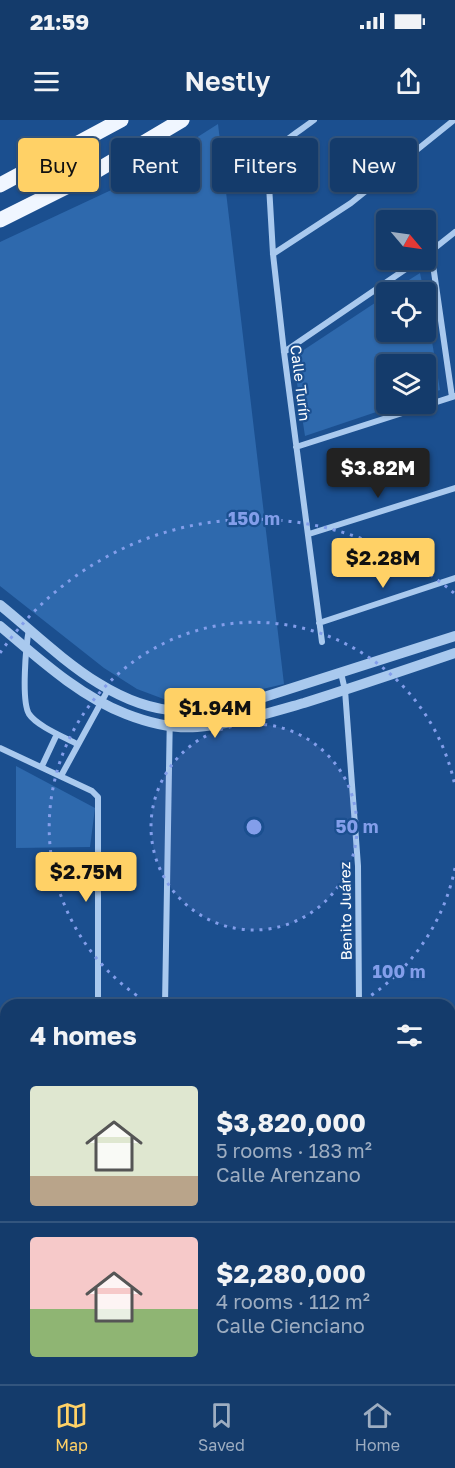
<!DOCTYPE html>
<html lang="en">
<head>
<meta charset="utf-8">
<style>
  body { margin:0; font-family:"Golos Text",sans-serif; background:#1d4271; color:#f1f3f6; height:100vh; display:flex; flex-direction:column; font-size:22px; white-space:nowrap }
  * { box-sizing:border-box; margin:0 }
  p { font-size:20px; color:#9dadc1 }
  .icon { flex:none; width:33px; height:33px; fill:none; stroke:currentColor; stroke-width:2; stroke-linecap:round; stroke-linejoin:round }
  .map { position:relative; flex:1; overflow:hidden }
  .details { position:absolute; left:0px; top:879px; width:456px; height:386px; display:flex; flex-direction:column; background:#143b6b; border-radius:18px 18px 0 0; box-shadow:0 2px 4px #0004,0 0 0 2px #33557e }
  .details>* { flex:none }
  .top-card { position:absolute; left:18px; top:18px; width:420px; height:54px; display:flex; gap:12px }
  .needle { width:39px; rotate:119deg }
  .buttons { position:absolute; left:376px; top:90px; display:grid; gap:12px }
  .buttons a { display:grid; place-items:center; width:60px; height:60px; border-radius:6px; background:#143b6b; box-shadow:0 2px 4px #0004,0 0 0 2px #33557e; font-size:30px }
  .price { position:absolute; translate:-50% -51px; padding:0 14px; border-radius:6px; background:#ffd166; color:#111; font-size:20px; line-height:39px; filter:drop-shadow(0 2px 3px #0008) }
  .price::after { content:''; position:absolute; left:50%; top:36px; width:18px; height:14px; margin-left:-9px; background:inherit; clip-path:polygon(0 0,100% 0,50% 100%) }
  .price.selected { background:#222; color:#fff }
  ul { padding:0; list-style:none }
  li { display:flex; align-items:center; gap:18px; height:150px; padding:0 30px }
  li+li { border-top:2px solid #33557e }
  li span { display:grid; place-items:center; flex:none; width:168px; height:120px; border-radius:6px; color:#555 }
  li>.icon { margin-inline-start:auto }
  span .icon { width:72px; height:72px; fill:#fffc; stroke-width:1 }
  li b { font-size:26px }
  h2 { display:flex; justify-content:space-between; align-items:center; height:72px; padding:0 30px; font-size:26px }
  .pill { padding:0 21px; border-radius:6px; background:#143b6b; box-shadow:0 2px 4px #0004,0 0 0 2px #33557e; font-size:21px; line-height:54px }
  .pill.selected { background:#ffd166; color:#111 }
  .status { display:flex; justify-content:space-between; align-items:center; height:42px; padding:0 30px; background:#143b6b; direction:ltr }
  .status svg { height:16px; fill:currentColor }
  header { display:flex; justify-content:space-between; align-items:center; height:78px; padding:0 30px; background:#143b6b; font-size:27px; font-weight:600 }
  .tab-bar { display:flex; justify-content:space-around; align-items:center; height:84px; border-top:2px solid #33557e; background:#143b6b; font-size:16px; color:#9dadc1 }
  .tab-bar a { display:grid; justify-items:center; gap:3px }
  .tab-bar .selected { color:#ffd166 }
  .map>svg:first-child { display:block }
  .green { fill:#2e69ad }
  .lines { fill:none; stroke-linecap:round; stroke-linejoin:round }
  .minor { stroke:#a9c9ee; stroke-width:6 }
  .tertiary { stroke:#a9c9ee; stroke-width:10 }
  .primary { stroke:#f0f6ff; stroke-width:15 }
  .ring { fill:none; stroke:#839eea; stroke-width:3; stroke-dasharray:3 6 }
  .labels { text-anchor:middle; stroke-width:4.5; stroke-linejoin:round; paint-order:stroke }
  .street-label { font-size:15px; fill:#fff; stroke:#1b4f8f }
  .centre { fill:#839eea; stroke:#1b4f8f; stroke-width:3 }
  .ring-label { font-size:18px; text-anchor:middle; font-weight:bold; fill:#839eea; stroke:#1b4f8f; stroke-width:4.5; stroke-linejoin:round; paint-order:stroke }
</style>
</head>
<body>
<div class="status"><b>21:59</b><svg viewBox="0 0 49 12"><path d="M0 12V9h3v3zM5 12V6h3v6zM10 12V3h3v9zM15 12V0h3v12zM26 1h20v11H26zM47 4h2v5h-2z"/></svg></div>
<header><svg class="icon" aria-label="menu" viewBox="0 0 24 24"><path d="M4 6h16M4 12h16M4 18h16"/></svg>Nestly<svg class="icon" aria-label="share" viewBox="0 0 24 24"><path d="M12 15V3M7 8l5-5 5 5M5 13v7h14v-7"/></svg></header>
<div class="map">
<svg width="455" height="1264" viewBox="0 0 455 1264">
  <rect width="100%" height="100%" fill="#1b4f8f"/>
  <path class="green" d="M218,4l66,560 -86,20 -29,-3 -32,-12 -33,-21 -104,-82v-344l122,-57z
    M420,153l4,19h-34z
    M387,175v37h39v-27l14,85 -14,5v-31h-39v40h13l-95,32 -12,-79z
    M16,646l79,42 -5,39 -74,1z"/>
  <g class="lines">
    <path class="minor" d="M314,0c-15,12 -45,27 -46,48l5,86 11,98 38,290
      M431,131l21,146
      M273,134l78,-51 103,-83
      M426,135l29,-23
      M284,232l135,-92
      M296,327l159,-51
      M309,414l146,-46
      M319,503l136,-45
      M29,509c-3,16 -8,72 0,85 8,12 35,23 48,30
      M341,553l4,17 13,176 1,139
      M0,628l92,43 6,6v208
      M42,646l15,-32
      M61,656l48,-88
      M165,885l5,-295
      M450,953h5
      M0,1177l6,5
      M255,1258v6
      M414,1258v6
      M159,1264v-6
      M355,1264v-6"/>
    <path class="tertiary" d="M0,485c52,42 108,103 179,106 21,1 40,-3 60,-6l216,-69
      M0,506c38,32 79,70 126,88 23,9 47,15 71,13 37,-3 72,-14 107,-24 51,-16 101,-33 151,-50"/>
    <path class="primary" d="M0,65l121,-65
      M0,100l86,-43 96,-57"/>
  </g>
  <circle cx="254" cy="707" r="103" fill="#839eea" fill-opacity=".12"/>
  <g class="ring">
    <circle cx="254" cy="707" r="103"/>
    <path d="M455 748A205 205 0 0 1 356 885M152 885A205 205 0 1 1 455 666"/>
    <path d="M0 533A308 308 0 0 1 454 473"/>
  </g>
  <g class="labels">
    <g class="street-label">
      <text transform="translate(300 263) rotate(83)" y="5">Calle Turín</text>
      <text transform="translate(346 791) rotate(-91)" y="5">Benito Juárez</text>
    </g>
  </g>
  <circle cx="254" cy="707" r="9" class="centre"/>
  <g class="ring-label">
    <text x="254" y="405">150 m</text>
    <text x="357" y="713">50 m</text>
    <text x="399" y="858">100 m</text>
  </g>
</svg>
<div class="buttons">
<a><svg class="needle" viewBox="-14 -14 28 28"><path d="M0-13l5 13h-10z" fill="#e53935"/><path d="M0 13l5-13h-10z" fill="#9dadc1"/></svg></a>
<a><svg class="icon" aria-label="locate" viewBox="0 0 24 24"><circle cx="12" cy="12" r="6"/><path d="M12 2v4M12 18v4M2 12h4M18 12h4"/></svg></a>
<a><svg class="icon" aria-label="layers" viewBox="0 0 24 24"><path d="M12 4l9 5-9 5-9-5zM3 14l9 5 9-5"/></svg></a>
</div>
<b class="price selected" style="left:378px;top:379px">$3.82M</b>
<b class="price" style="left:383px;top:469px">$2.28M</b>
<b class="price" style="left:215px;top:619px">$1.94M</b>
<b class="price" style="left:86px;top:783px">$2.75M</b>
<div class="top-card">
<a class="pill selected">Buy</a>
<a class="pill">Rent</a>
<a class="pill">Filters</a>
<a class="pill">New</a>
</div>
<section class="details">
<h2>4 homes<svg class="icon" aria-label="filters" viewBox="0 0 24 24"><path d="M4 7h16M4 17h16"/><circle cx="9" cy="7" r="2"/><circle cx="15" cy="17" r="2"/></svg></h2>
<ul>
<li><span style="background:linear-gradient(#dfe7d0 75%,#b9a48a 0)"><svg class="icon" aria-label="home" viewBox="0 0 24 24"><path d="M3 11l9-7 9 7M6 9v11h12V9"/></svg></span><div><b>$3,820,000</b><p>5 rooms · 183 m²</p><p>Calle Arenzano</p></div></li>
<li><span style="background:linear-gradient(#f6c9c9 60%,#8fb573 0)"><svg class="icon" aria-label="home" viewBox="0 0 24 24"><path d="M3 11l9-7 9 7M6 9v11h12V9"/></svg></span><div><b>$2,280,000</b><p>4 rooms · 112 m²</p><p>Calle Cienciano</p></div></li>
</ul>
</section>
</div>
<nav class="tab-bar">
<a class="selected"><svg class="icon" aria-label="map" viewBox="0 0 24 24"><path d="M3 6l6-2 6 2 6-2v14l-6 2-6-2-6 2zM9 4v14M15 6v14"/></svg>Map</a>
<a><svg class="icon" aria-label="saved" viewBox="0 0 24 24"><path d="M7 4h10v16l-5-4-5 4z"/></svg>Saved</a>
<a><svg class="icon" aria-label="home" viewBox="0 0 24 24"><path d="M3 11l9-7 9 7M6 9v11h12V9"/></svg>Home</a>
</nav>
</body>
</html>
